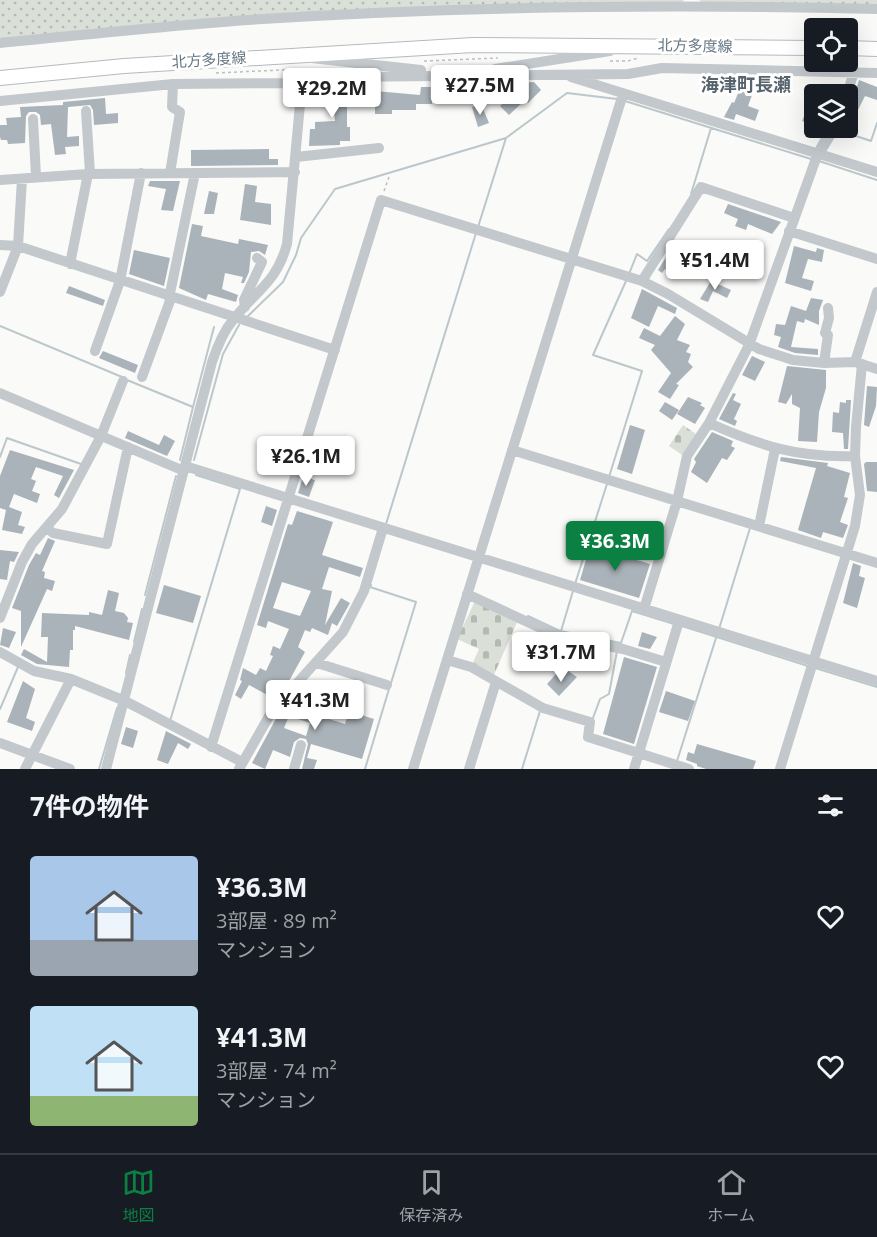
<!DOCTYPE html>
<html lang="ja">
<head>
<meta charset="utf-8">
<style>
  body { margin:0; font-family:"Open Sans","Noto Sans JP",sans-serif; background:#242831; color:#f1f3f6; height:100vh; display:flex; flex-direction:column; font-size:22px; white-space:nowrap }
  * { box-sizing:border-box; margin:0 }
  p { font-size:20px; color:#9ea1a6 }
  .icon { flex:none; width:33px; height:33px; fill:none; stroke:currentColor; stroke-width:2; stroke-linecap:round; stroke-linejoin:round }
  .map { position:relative; height:769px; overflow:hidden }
  .drawer { display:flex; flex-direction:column; background:#171b24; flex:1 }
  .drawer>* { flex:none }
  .tools { position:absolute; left:804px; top:18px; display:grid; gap:12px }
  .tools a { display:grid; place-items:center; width:54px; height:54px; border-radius:6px; background:#171b24; box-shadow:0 6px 24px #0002; font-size:30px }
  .price { position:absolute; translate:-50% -51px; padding:0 14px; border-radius:6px; background:#fff; color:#222; font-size:20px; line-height:39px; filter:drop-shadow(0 2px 3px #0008) }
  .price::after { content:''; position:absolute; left:50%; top:36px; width:18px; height:14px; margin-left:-9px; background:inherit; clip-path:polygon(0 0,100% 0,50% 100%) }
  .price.active { background:#0b8043; color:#fff }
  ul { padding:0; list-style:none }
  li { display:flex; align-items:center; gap:18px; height:150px; padding:0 30px }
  li span { display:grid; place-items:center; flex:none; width:168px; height:120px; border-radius:6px; color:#555 }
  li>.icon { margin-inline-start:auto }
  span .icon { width:72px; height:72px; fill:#fffc; stroke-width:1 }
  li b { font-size:26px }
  h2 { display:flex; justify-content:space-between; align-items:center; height:72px; padding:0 30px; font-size:26px }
  .menu { display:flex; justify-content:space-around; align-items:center; height:84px; border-top:2px solid #363941; background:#171b24; font-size:16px; color:#9ea1a6 }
  .menu a { display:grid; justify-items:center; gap:3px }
  .menu .active { color:#0b8043 }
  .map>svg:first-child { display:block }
  .grass { fill:url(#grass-dots) }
  .cemetery { fill:url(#cemetery-stones) }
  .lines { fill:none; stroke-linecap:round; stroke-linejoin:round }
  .stream { stroke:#bbc7cb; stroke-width:2 }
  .building { fill:#aab3b9; fill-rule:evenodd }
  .major-casing { stroke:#b5babe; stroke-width:16 }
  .path { stroke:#bbbfc2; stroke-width:1.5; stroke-dasharray:3 3; stroke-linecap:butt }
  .minor { stroke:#c3c8cc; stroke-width:10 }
  .major { stroke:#fff; stroke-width:14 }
  .labels { text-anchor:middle; stroke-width:6; stroke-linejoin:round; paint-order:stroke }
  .street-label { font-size:15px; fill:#657683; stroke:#fff }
  .quarter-label { font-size:18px; font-weight:bold; fill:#57646e; stroke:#fff }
</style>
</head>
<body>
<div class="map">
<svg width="877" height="769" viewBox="0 0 877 769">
  <defs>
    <pattern id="grass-dots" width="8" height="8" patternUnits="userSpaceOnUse" patternTransform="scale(1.5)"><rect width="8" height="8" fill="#dadfd7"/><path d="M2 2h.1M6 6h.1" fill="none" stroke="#b4b9b4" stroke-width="1.8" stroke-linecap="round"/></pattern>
    <pattern id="cemetery-stones" width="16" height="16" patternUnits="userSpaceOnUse" patternTransform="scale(1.5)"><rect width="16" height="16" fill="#dadfd7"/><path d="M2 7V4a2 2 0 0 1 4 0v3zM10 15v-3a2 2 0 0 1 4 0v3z" fill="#b4b9b4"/></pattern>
  </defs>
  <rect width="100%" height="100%" fill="#fafaf8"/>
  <path class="grass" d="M0,0h684l-4,4 -222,3 -458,33z
    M699,0h178v5l-175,-2z"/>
  <path class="cemetery" d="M683,425l13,9 -14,21 -13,-9z
    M475,601l43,19 -25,57 -21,-12 7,-16 -22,-10z"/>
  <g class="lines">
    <path class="stream" d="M625,101l186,58
      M826,150l12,-20 33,11 6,-18
      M819,161l58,19
      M691,194l20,-66
      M478,227l28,-89
      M629,274l8,-20 10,7 22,-32
      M247,317l36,-35 13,-27 5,-17 34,-49 171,-51 61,-45 50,6
      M0,326l122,51
      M127,380l66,27 -13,53
      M193,407l21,-80
      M0,457l7,-19 74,26
      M194,460l29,-106 16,-29
      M609,477l33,-106 -49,-16 33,-74
      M386,524l90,-291
      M575,584l32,-100
      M371,585l-1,2 46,15 -25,81
      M145,595l31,-119
      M528,616l32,15 61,12 11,-32 42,13
      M682,626l126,40
      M719,629l31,-101
      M561,631l12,-40
      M134,642l8,-33
      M815,668l62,19
      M126,673l4,-18
      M0,709l18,-42
      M593,718l7,-19 9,-5 8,-43
      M170,721l70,-232 -44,-14
      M677,761l39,-123
      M99,769l18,-61
      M365,769l24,-80
      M522,769l18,-58"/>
  </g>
  <path class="building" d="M745,77l8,1 -2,4 5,2 -8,22 11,4 -4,11 -19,-7 -2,6 -10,-3 8,-15 2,1z
    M859,80l18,7v13l-12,-4 -17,34v-29l6,-4z
    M534,82l7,8 -13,13 -3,-3 -16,15 -9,-9 16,-16 -3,-3 5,-4z
    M351,84v7h-4v36h3v14h-10v4l-31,1 1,-17h5v-7l20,-1 -1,-14 -20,-1v-10h15l-1,-9z
    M421,87h12l-1,17h-16v6h-24v4h-17v-23l45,4z
    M814,93v27l-2,5 -10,-4z
    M105,98l1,16 12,-1v10l-24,2 -1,-15 -3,-5 -22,2 -1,30 12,-1v10l-14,1 1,7 -11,1 -4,-31 -10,1 -1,-10 -4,-3h-7l-3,4 -1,27 -17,1 -1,-4h-6l-1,-3v-12h7l-1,-7 15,-1 -1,-10 43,-2v-3z
    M481,104l8,19 -11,4 -6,-20z
    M269,149v10h9v6l-87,1v-16z
    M150,181h30l-7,30 -12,-1 5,-21 -18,-3z
    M245,184l12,2 -2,16 16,2v21l-31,-5z
    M209,191l9,2 -4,21h-10z
    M728,204l53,18 -9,12 -24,-10 -2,6 -11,-4 3,-7 -14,-6z
    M192,224l11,2 -2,10 37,8 1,-5 29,6 -3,10 -6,-4 -8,1 -2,20 -5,11h-3l2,-6 -18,-4 -3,16 16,6 -2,7 -28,-8 -2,6 -27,-12z
    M794,246l22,6 1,-4 7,2 -2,12 -14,-3 -6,19 12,3 -3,10 -26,-8z
    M134,250l36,8 -6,28 -35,-12z
    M685,251l10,6 -12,22 -18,-10 -3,4 -4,-3 10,-16 12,3z
    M711,281l20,9 -4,8 -14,-7 -5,11 -8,-3z
    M69,286l36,14 -2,6 -37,-13z
    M642,289l35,19 -2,6 -17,-8 -9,21 -18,-9z
    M811,298l12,2 -4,11v14l-14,-6 -1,4 -7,-2 -6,26 27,2v6l-23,-2 -17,-6 3,-10 -7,-2 2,-11 9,1 6,-19 15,5z
    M675,316l10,8 -8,16 13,5 -4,7 5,2 -3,8 5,5 -17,17 3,1 -9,14 -12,-7 13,-19 -20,-23 4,-5 -16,-7 5,-10 16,8z
    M103,351l35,14 -3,8 -36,-15z
    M752,356l13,6 -10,19 -13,-6z
    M787,366l39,4v18l-7,24 -2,30 -19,-1 2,-33 -8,-4v-10l-6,10 -8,-2z
    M867,386l10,1 -1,19 -7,21 -5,-2z
    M733,393l3,1 -3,6 8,4 -7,15 3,2 -2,5 -16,-7z
    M688,397l14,6 -2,2 5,3 -10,16 -18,-10z
    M846,400h5l-3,49h-4l-1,-16 -11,-1 1,-20 6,1 1,-11 6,1z
    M665,402l14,8 -7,10 -13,-9z
    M630,425l15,5 -13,44 -15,-5z
    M128,431l31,14 5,-10 11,6 -8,15 -42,-18z
    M712,432l21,9 -2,5 4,2 -8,12 -5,-2 -15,25 -16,-11 5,-10 -2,-3z
    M10,450l64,20 -15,28 -5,-3 9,-19 -27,-9 -5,12 5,2 -4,10 8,3 -3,9 -23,-9 -5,13 13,5 -4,13 7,2 -3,7 -20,-4 4,-20 -6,-2v-32z
    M781,457l47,6 -1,3 23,7 -6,24 4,1 -8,24 8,3 -5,13 -20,-6 -2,6 -23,-8 18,-62 -36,-7z
    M866,462h11v30l-10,-1 -3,-27z
    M303,477l12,3 -6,17 -11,-4z
    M266,506l11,4 -5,16 -11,-4z
    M297,511l36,11 -11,33 41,13 -3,9 -31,-10 -7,22 10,2 -7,34 16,-27 9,5 -13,23 -5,-3 -4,12 -16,-7 -2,4 -5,-2 -7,17 7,5 -16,29 -16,17 -24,-13 -8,14 -6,-4 7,-14 -2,-1 3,-12 13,7 4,-7 6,3 7,-15 -3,-1 3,-9 7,3 9,-20 -21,-8 -2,7 -9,-3 31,-101 4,1zM282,582l29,9 -11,25 -27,-8z
    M48,538l7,3 -13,30 3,1 -1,6 11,3 -3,10 -5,-2 -26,58v-36l-9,-3 17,-43 7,-12 4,2z
    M590,546l60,18 -11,34 -59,-18z
    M0,550l19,2 -5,10 -4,-1 -3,19 -7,-1z
    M853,563l8,3 -2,10 6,2 -8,30 -14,-5z
    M164,585l37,11 -8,27 -37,-10z
    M108,590l11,3 -4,18 9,2 4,5 -1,4 6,1 -4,17 -54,-14v4h-2v20h-3l-1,17 -32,-3 -16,-9 3,-6 23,13 1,-25h-7l1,-24 47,2v-3l13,3z
    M3,628l13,4 -7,16 -9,-3z
    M642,632l15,5 -7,12 -12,-3z
    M624,657l33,10 -23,77 -31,-10z
    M568,671l9,6 -18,19 -12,-12 9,-10 5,5z
    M23,681l12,8 -9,29 9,4 -3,9 -25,-9z
    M307,684l28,10 -2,8 -17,-6 -6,17 35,11 4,-13 25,8 -12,40 -51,-15 -4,14 10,2 -3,9h-12l6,-25 -2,-5 -6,-1 -6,4 -4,15 -17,-7 -8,19 -13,-6 26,-48 6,-6 5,3 6,-15 4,-4 5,1zM289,716l21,7 -4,13 -22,-8z
    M666,691l29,10 -7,20 -29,-9z
    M126,727l12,4 -5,17 -12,-4z
    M166,731l25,13 -3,5 -10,-6 -10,21 -11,-4z
    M697,744l59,17 -3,8h-47l-9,-3v-2l-11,-4 2,-8 6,2z"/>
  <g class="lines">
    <defs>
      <path id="major" d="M848,48l29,1
        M0,78l124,-12 349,-21 341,3"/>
    </defs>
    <use href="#major" class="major-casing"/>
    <path class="path" d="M424,61l74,-3
      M610,61h18l10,-3
      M216,73l87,-4 10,2
      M384,191l5,-14"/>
    <path class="minor" d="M0,43c83,-8 165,-17 248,-23 209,-14 420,-16 629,-11
      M311,58l110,12
      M495,69l115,-18
      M571,77l306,95
      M847,94l7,-22
      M0,101l173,-17 129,-1 39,-6 287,-3 34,-6 215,5
      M86,111l4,62
      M33,119l3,57
      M296,157l83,-9
      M170,173l10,-61 -8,-5 1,-23
      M0,180l88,-6 207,-2
      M789,231l88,28
      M0,245l18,1 317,104
      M70,264l18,-90
      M642,281l59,-94 93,31
      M0,292l18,-46 4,-67
      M169,298l26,-125
      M245,307l-1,-7 18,-38 -5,-4
      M95,351l25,-70 21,-108
      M855,362l22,-70
      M824,363l4,-28 -3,-2 4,-15 -1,-10
      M142,377l29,-79
      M0,393l184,78
      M709,423c52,23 89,35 146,33
      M512,450l365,113
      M185,466l692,215
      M759,526l16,-77
      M47,528l6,5 54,11 21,-97
      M467,594l91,42 65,13 43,13
      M644,609l33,-108 10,-45 22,-33 40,-78 69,-192 14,-25
      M0,618l22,-56 10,-18 30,-35 39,-73 22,-55
      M0,652l34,19 37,8 54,22 117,61
      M447,660l24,7 72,41 47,14 -2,15 101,32
      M317,663l70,22
      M0,743l70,26
      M211,747l170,-547 261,81 26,13 91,55 34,11 31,3 31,-1 22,7
      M25,769l46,-90
      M106,769l106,-407c5,-15 11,-30 21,-42 23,-30 43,-36 54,-76l15,-161
      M239,769l33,-58 71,-79 21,-41 19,-63
      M294,769l7,-24
      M413,769l210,-675
      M469,769l27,-87
      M634,769l45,-148
      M780,769l75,-243 5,-31 -5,-39 1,-29 6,-63"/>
    <use href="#major" class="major"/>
  </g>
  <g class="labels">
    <g class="street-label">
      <text transform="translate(695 46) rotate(1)" y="5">北方多度線</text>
      <text transform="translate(209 60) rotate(-4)" y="5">北方多度線</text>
    </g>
    <g class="quarter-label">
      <text x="746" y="91">海津町長瀬</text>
    </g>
  </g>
</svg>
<div class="tools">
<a><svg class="icon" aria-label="locate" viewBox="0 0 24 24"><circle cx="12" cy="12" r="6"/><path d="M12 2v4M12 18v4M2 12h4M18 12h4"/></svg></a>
<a><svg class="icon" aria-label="layers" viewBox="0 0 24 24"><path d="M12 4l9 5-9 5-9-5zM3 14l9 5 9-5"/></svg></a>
</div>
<b class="price" style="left:480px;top:116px">¥27.5M</b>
<b class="price" style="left:332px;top:119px">¥29.2M</b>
<b class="price" style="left:715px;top:291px">¥51.4M</b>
<b class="price" style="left:306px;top:487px">¥26.1M</b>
<b class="price active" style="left:615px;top:572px">¥36.3M</b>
<b class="price" style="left:561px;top:683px">¥31.7M</b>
<b class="price" style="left:315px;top:731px">¥41.3M</b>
</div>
<section class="drawer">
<h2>7件の物件<svg class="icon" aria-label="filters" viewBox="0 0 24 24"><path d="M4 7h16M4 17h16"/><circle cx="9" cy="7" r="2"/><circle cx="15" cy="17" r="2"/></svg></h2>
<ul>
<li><span style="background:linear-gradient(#a9c7e8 70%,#9aa5b1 0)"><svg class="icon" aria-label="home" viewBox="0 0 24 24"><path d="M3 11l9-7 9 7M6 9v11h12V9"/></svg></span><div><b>¥36.3M</b><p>3部屋 · 89 m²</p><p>マンション</p></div><svg class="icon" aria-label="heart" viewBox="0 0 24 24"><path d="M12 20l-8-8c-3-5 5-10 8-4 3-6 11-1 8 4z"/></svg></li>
<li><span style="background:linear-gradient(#bfe0f5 75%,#8fb573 0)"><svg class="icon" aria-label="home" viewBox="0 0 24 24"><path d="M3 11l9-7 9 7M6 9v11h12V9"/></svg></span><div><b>¥41.3M</b><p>3部屋 · 74 m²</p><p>マンション</p></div><svg class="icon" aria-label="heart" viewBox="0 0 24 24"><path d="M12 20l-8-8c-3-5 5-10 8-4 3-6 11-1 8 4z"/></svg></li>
</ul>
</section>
<nav class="menu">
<a class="active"><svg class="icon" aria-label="map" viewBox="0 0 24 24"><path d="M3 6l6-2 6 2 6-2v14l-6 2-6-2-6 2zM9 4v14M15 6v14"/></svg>地図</a>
<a><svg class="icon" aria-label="saved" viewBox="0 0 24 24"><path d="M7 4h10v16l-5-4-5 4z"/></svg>保存済み</a>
<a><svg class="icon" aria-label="home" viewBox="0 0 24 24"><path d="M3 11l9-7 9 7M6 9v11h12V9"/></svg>ホーム</a>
</nav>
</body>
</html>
